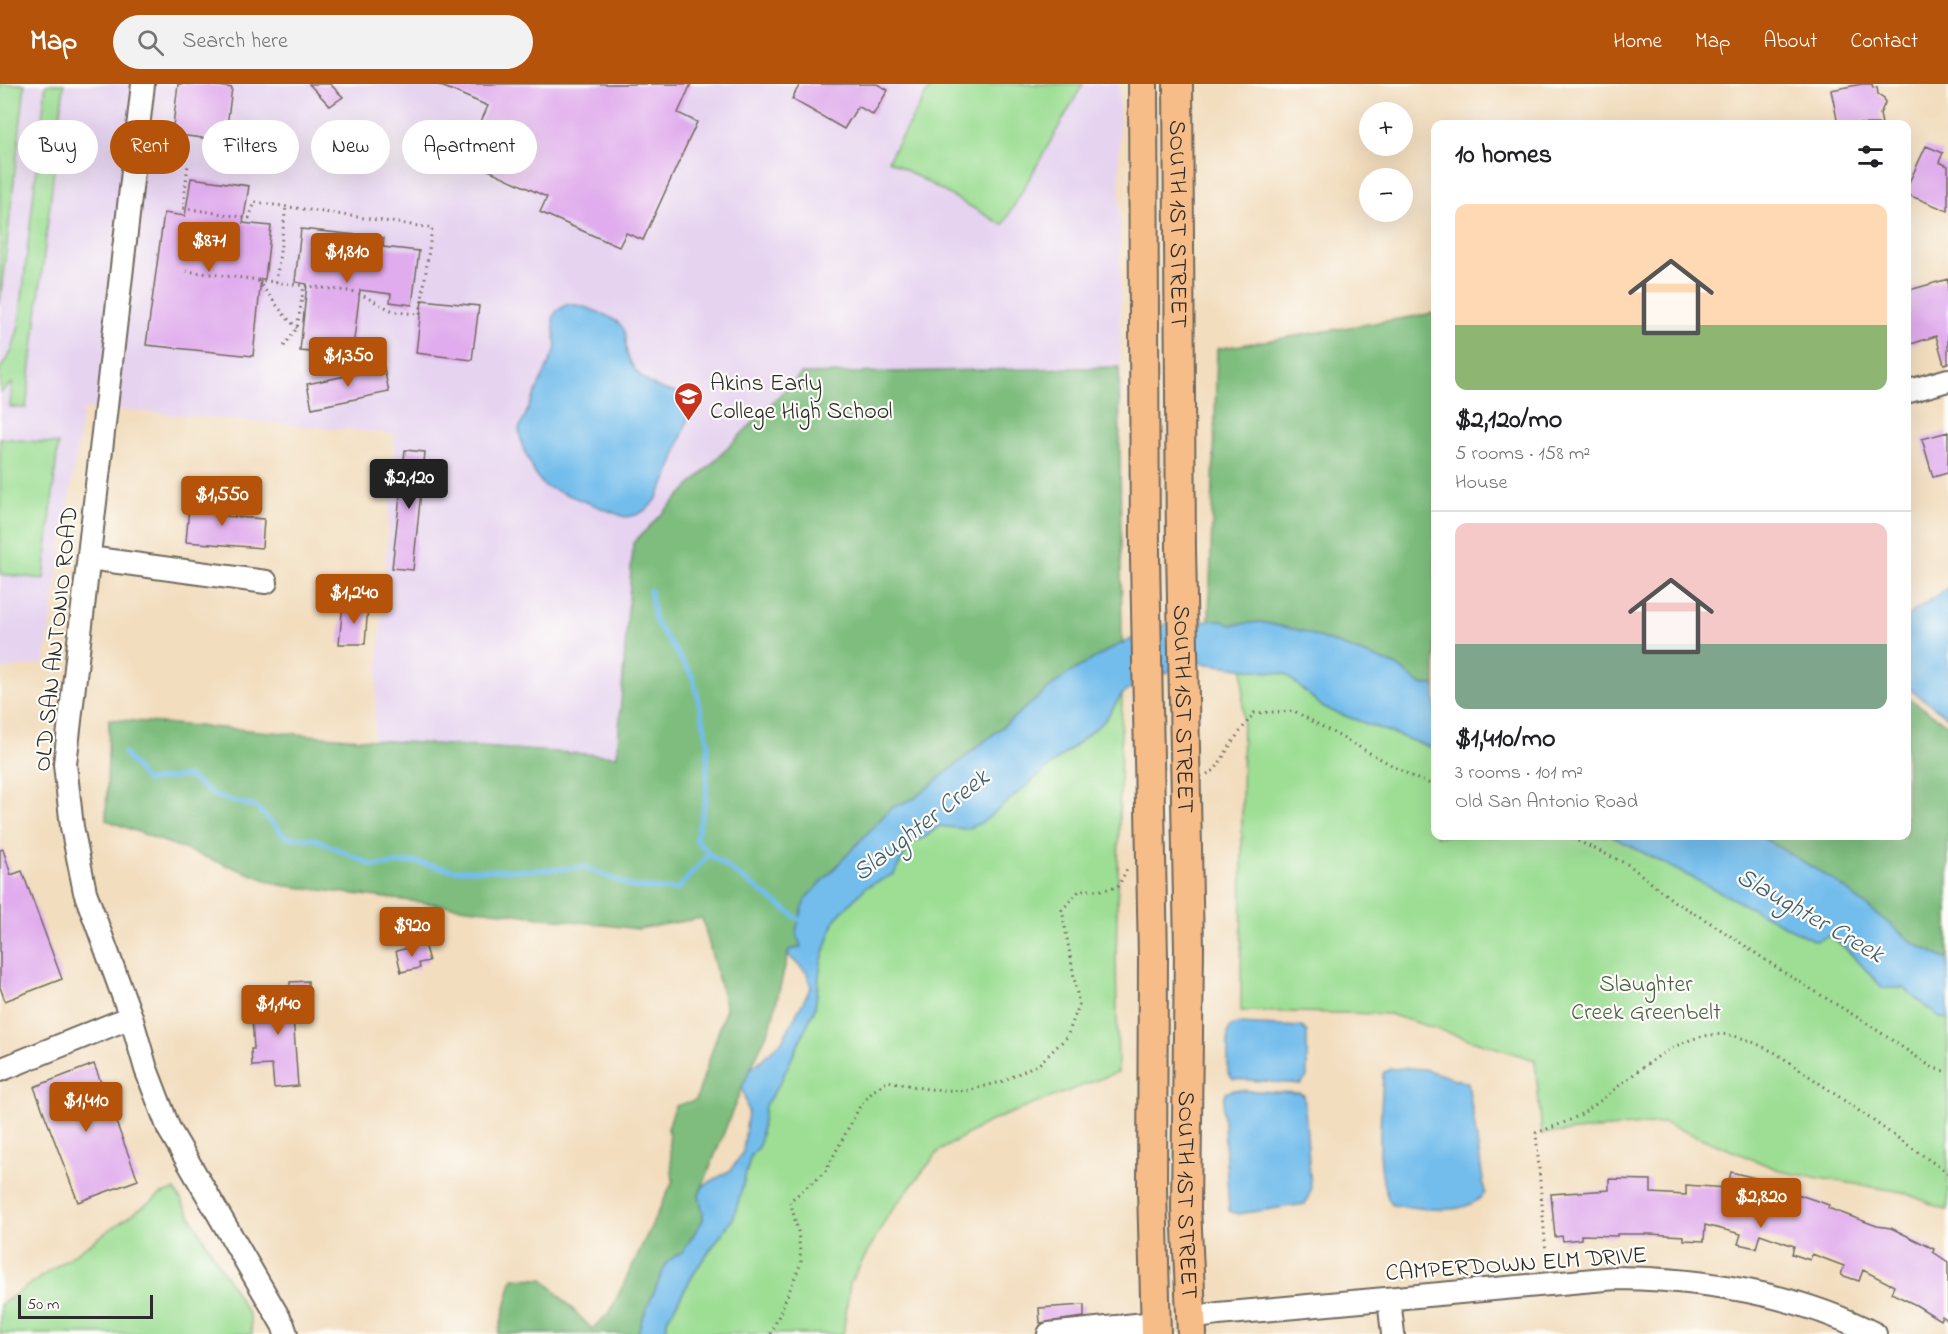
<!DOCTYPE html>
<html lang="en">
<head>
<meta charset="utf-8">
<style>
  body { margin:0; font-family:"Indie Flower",sans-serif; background:#f2f2f2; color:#202124; height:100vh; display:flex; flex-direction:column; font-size:22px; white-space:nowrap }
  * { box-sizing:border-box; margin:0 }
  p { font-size:20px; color:#757577 }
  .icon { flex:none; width:33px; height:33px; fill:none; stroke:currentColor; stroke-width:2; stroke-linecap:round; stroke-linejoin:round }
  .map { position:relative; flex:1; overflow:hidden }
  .side { position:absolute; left:1431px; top:36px; width:480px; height:720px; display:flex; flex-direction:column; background:#fff; border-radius:12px; box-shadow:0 6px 24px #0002 }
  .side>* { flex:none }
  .top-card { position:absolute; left:18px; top:36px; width:570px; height:54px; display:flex; gap:12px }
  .buttons { position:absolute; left:1359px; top:18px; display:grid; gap:12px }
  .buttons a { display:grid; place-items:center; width:54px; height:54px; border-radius:50%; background:#fff; box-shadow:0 6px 24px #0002; font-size:30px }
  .scale { position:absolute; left:18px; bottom:15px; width:135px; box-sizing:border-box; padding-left:6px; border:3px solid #2b2b2b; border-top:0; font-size:16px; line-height:21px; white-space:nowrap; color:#2b2b2b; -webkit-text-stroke:4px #fdfcf7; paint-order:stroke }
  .price { position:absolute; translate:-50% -51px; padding:0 14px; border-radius:6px; background:#b45309; color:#fff; font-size:20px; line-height:39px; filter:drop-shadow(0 2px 3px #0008) }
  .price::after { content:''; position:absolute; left:50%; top:36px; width:18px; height:14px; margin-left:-9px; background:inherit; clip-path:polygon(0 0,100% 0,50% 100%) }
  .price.selected { background:#222; color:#fff }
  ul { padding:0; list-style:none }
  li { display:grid; align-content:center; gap:12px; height:318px; padding:0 24px }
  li+li { border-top:2px solid #e0e0e0 }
  li span { display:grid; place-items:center; height:186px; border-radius:12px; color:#555 }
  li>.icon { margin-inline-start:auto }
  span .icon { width:108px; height:108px; fill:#fffc; stroke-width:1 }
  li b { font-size:26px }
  h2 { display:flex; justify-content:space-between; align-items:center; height:72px; padding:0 24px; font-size:26px }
  .tag { padding:0 21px; border-radius:27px; background:#fff; box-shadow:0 6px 24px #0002; font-size:21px; line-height:54px }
  .tag.selected { background:#b45309; color:#fff }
  header { display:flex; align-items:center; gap:36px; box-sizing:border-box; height:84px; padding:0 30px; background:#b45309; color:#fff }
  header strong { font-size:28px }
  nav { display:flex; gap:33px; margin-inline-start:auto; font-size:21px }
  .search { width:420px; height:54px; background:#f2f2f2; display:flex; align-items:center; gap:15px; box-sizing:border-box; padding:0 21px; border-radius:33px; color:#757577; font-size:22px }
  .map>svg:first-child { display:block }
  .built { fill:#e6d3f0 }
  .green { fill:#9dde94; stroke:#648460; stroke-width:1.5 }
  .forest { fill:#7ebd7e; stroke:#547454; stroke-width:1.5 }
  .water { fill:#73bdec; stroke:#4f748c; stroke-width:1.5 }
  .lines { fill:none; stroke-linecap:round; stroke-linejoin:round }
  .stream { stroke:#73bdec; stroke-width:5 }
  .building { fill:#e0aced }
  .minor-casing { stroke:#71695e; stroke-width:26 }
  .major-casing { stroke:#71695e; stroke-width:32 }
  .path { stroke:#71695e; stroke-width:3; stroke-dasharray:1.5 4.5; stroke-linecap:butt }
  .minor { stroke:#fff; stroke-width:22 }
  .major { stroke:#f7bd88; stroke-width:28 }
  .major-bridge-casing { stroke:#71695e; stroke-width:32; stroke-linecap:butt }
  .major-bridge { stroke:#f7bd88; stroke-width:28 }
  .labels { text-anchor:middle; stroke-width:4.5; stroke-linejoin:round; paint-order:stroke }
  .street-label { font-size:24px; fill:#2b2b2b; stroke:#fdfcf7 }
  .poi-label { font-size:24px; fill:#2b2b2b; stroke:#fdfcf7; text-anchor:start }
  .park-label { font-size:24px; fill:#4d614a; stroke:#fdfcf7 }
  .water-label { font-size:26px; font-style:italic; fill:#445e6f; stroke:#fdfcf7 }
</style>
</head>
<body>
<header>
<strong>Map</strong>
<div class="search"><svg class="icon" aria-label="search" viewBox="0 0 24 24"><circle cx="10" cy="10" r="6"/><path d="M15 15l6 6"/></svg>Search here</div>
<nav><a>Home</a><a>Map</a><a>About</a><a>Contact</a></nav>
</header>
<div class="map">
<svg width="1948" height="1250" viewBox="0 0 1948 1250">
  <rect width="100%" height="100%" fill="#fdfcf7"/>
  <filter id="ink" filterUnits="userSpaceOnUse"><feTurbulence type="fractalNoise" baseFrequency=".0167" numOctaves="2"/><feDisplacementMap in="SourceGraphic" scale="12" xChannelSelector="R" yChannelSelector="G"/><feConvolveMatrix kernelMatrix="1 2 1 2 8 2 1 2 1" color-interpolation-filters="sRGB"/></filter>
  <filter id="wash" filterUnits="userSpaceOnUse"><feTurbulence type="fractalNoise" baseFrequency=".008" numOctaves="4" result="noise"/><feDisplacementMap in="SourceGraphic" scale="24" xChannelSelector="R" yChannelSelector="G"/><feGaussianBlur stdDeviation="1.35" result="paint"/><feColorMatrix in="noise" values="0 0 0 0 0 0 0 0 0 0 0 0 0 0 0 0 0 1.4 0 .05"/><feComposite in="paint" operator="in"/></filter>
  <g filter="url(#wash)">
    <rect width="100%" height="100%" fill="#f2ddbe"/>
    <path class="built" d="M0,0h1119l3,560 -56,31 -127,103 -566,-38 22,-306 -272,-24 -40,-1 -39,254 -44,7z"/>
    <path class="green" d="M0,0h25l-25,219z
      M46,0h18l-38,324 -16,-1 2,-24 -12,10v-24l12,-18 7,-26z
      M932,0h151l-80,141 -115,-65z
      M0,354l58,6 -14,135 -44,-5z
      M1243,584l43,6 38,34 111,41 1,87h175l204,105 15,-5c18,11 37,36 53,52h21l34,28 10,4v191l-45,-19 -119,-20 -120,-49 -122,11 -7,-74 -146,-46 -148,-3z
      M1122,610l-6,264 2,114 -130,50 -49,29 -50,63 -39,69 -7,51h-177l1,-14 32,-55 35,-48 17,-62 8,-8 6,-42 15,-22 35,-75 6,-46 14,-43 31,-32 28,-13 17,-31 16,-7 12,-10 26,3 105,-79 35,-30z
      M175,1106l75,127 2,17h-252v-29l162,-111z"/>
    <path class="forest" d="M1435,229v372h-14l-24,-19 -95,-35 -42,-9 -29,3 -9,-5 -13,1 8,-272z
      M1119,283l3,277 -56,31 -151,123 -24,10 -90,139 -12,3 -18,75 -29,62 -43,108 5,17 -1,8 -20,32 -16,10 -26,60 -3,12h-140l15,-56 30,1 49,50 18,-17 63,-131 -5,-53 7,-22 21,-6 30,-92 -24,-90 -64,11 -358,-44 -174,-65 3,-101 264,21 244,16 16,-213 168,-169z
      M1907,613l41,28v235l-33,-16 -83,-65 -72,-43h146z"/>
    <path class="water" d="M567,220c13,0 52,13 57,26 3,7 1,16 3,23 10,33 39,40 69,42l-28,81 -12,24 -10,10 -10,5 -11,2 -81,-31 -9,-12 -13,-29 -3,-16 37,-81 -3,-29 3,-7z
      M1948,504v129l-41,-30 -1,-70z
      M1222,536l9,5 29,-3 42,9 95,35 24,19h14v64l-111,-41 -39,-34 -91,-12 -55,21 -17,11 -17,26 -122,102 -17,7 -27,-3 -12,10 -16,7 -17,31 -28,13 -31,32 -14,43 -6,46 -35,75 -15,22 -6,42 -8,8 -17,62 -35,48 -32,55 -1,14h-28l3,-12 26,-60 16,-11 20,-31v-8l-4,-16 4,-10 28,-16 12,-18 5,-41 -6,-24 8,-17 32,-29 29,-54 -4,-14 -19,-18 1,-5 12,-3 -5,-16 9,-31 86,-92 24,-10 151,-123 46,-27 58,-26z
      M1611,752h149l72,43 83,65 33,16v60l-10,-4 -34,-28h-21c-16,-16 -35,-41 -53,-52l-15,5z
      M1238,940l64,3 5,5v45l-6,7 -68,-5 -5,-6v-41l3,-6z
      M1407,984l17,1 44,14 17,110c-21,26 -64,14 -93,12 -19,-28 -10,-98 -9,-132l7,-4z
      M1233,1006l66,3 5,2 7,95 -6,14 -67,10 -9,-3 -6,-102 1,-12 3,-5z"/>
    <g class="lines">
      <path class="stream" d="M650,506l5,31 38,56 15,64 -2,57 -10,41 13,15
        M124,669l22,28 42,-5 27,20 41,11 30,30 29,2 59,27 41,-4 38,8h96l36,-3 48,20 44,3 32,-36 94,68"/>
    </g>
    <g id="blocks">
      <path class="building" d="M178,0h29l25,4 -7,53 -53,-7z
        M309,0h21l13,13 -13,9z
        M437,0h254l-13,29 19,9 -54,118 -17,-7 -7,14 -79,-35 7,-15 -83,-38 24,-53z
        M800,0h77l11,6 -15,25 -15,-9 -14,23 -52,-30z
        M1862,0h10l1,4 4,-1 1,7 6,4 1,5 -5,11 2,10h-44l-7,-34z
        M1926,62l17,7 -4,9 9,4v45l-42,-17v-5z
        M191,94l58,8 -6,37 28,3 -6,53h-4l-8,77 -107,-11 18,-132 21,3z
        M301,145l83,9 -1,9 36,4 -7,54 -22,-3 1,-8 -31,-4 -8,66 -52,-5 7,-67 -12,-2z
        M1948,195v84l-4,1 -8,-28 -25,8 -5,-14v-39z
        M422,216l57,6 -7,54 -56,-7z
        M384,284l5,24 -77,16 -5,-24z
        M1948,348v41l-15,4 -11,-38z
        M405,366l20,2 -12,118 -21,-2z
        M198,416l27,2 -1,14 40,3 -2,29 -76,-6 3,-35h9z
        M343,520l25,2 -3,38h-26z
        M3,765l8,26 11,-4 40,108 -57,22 -5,-14v-137z
        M424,860l5,17 -10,2 1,5 -19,4 -5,-21z
        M308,897l1,19 -17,2 6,84 -24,2 -2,-23 -20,1 -1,-17h3l-3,-46 40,-3 -1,-18z
        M94,980l44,116 -60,22 -44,-115z
        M1731,1088l41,10 -1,3 58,20 -1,3 49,18 14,2 43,21 -1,3 15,10v58l-6,-4 -2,4 -24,-15 -25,-12 3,-7 -31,-16 -4,11 -18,-6 3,-9 -32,-12 -2,6 -18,-6 2,-8 -34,-12 -4,14 -18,-4 3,-10 -36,-9 -1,16 -20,-1v-4l-34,-2h-33v2l-36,-1v4l-18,2 -1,-5 -7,1 -4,-43 58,-4v-11l42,1v13l35,2v-10l41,3z
        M1084,1221v12l-44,6 -1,-15z"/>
    </g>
  </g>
  <g filter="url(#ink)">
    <use href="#blocks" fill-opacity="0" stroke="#71695e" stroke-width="1.5"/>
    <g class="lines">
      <defs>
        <path id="minor" d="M143,0l-78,680 7,63 13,65 46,125 15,52 23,60 114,196 3,9
          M1906,308l42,-12
          M89,474l177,24
          M0,986l131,-53
          M1389,1215l4,35
          M1190,1234l28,-4 398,-36c88,1 180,16 259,56
          M1049,1250l106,-11"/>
        <g id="major">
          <path d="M1143,0l2,475"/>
          <path id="s1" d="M1178,0l3,465"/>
          <path id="s2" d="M1189,865l-3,259 6,126"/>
          <path d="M1153,874l-1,231 4,145"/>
        </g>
      </defs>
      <use href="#minor" class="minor-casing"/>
      <use href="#major" class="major-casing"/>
      <path class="path" d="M444,4l1,-4
        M186,187l170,21 39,20 25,2 12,-86 -177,-26 -6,16 -66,-10 5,-44
        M258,197l27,35 12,12
        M276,198l10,-75
        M284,262l13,-18 7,-42
        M1207,690l8,-4 18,-29 21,-28 40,-2 121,67 21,8
        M1567,752l62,29 46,37 39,23 71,48 80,49 68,46 15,4
        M1547,1181l-11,-132c16,-6 33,-11 47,-20 42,-27 91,-85 146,-78 18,3 32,11 47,18l172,120
        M771,1250l30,-71 -3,-32 -8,-30 35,-29 34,-64 14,-17 15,-10 39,8 38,2 36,-9 39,-19 27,-26 12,-32 -17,-95 18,-20h23l15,-3 9,-18"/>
      <use href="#minor" class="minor"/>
      <use href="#major" class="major"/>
      <defs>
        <g id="major-bridge">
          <path id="s3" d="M1181,465l8,400"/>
          <path d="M1145,475l8,399"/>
        </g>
      </defs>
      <use href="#major-bridge" class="major-bridge-casing"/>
      <use href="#major-bridge" class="major-bridge"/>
    </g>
  </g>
  <defs>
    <symbol id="school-pin" viewBox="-11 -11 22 30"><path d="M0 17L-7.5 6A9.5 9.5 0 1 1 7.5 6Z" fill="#c8321e" stroke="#fdfcf7"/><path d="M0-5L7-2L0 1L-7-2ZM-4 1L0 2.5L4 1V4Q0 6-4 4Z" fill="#fff"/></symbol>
  </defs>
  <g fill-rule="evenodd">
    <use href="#school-pin" x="672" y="296" width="33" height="45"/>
  </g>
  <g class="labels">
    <g class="street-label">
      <text dy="8" stroke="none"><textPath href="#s1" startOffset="140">SOUTH 1ST STREET</textPath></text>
      <text transform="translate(55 555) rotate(-84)" y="8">OLD SAN ANTONIO ROAD</text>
      <text dy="8" stroke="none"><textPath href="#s3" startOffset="160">SOUTH 1ST STREET</textPath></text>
      <text dy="8" stroke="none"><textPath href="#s2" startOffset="246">SOUTH 1ST STREET</textPath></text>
      <text transform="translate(1516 1179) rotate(-4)" y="8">CAMPERDOWN ELM DRIVE</text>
    </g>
    <g class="poi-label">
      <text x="710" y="306">Akins Early<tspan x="710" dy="28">College High School</tspan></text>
    </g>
    <g class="park-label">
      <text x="1646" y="907">Slaughter<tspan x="1646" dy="28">Creek Greenbelt</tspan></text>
    </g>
    <g class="water-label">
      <text transform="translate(920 740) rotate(-38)" y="9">Slaughter Creek</text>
      <text transform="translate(1811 830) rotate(30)" y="9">Slaughter Creek</text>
    </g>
  </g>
</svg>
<div class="buttons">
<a>+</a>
<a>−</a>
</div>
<div class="scale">50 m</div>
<b class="price" style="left:209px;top:189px">$871</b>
<b class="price" style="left:347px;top:200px">$1,810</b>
<b class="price" style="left:348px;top:304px">$1,350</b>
<b class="price selected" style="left:409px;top:426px">$2,120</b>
<b class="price" style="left:222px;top:443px">$1,550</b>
<b class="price" style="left:354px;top:541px">$1,240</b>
<b class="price" style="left:412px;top:874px">$920</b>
<b class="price" style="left:278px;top:952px">$1,140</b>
<b class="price" style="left:86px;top:1049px">$1,410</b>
<b class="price" style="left:1761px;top:1145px">$2,820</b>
<div class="top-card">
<a class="tag">Buy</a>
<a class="tag selected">Rent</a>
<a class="tag">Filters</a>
<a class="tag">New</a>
<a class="tag">Apartment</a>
</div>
<section class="side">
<h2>10 homes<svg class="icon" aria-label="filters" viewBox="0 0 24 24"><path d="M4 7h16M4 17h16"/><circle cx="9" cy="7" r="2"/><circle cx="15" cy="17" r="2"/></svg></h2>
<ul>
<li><span style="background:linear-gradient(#ffd9b3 65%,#8fb573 0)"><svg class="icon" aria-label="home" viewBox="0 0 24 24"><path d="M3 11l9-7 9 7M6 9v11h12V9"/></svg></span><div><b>$2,120/mo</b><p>5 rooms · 158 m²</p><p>House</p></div></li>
<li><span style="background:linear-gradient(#f6c9c9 65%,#7fa58c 0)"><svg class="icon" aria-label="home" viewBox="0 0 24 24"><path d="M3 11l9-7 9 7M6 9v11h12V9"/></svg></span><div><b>$1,410/mo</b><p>3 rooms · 101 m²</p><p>Old San Antonio Road</p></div></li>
</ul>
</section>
</div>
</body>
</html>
